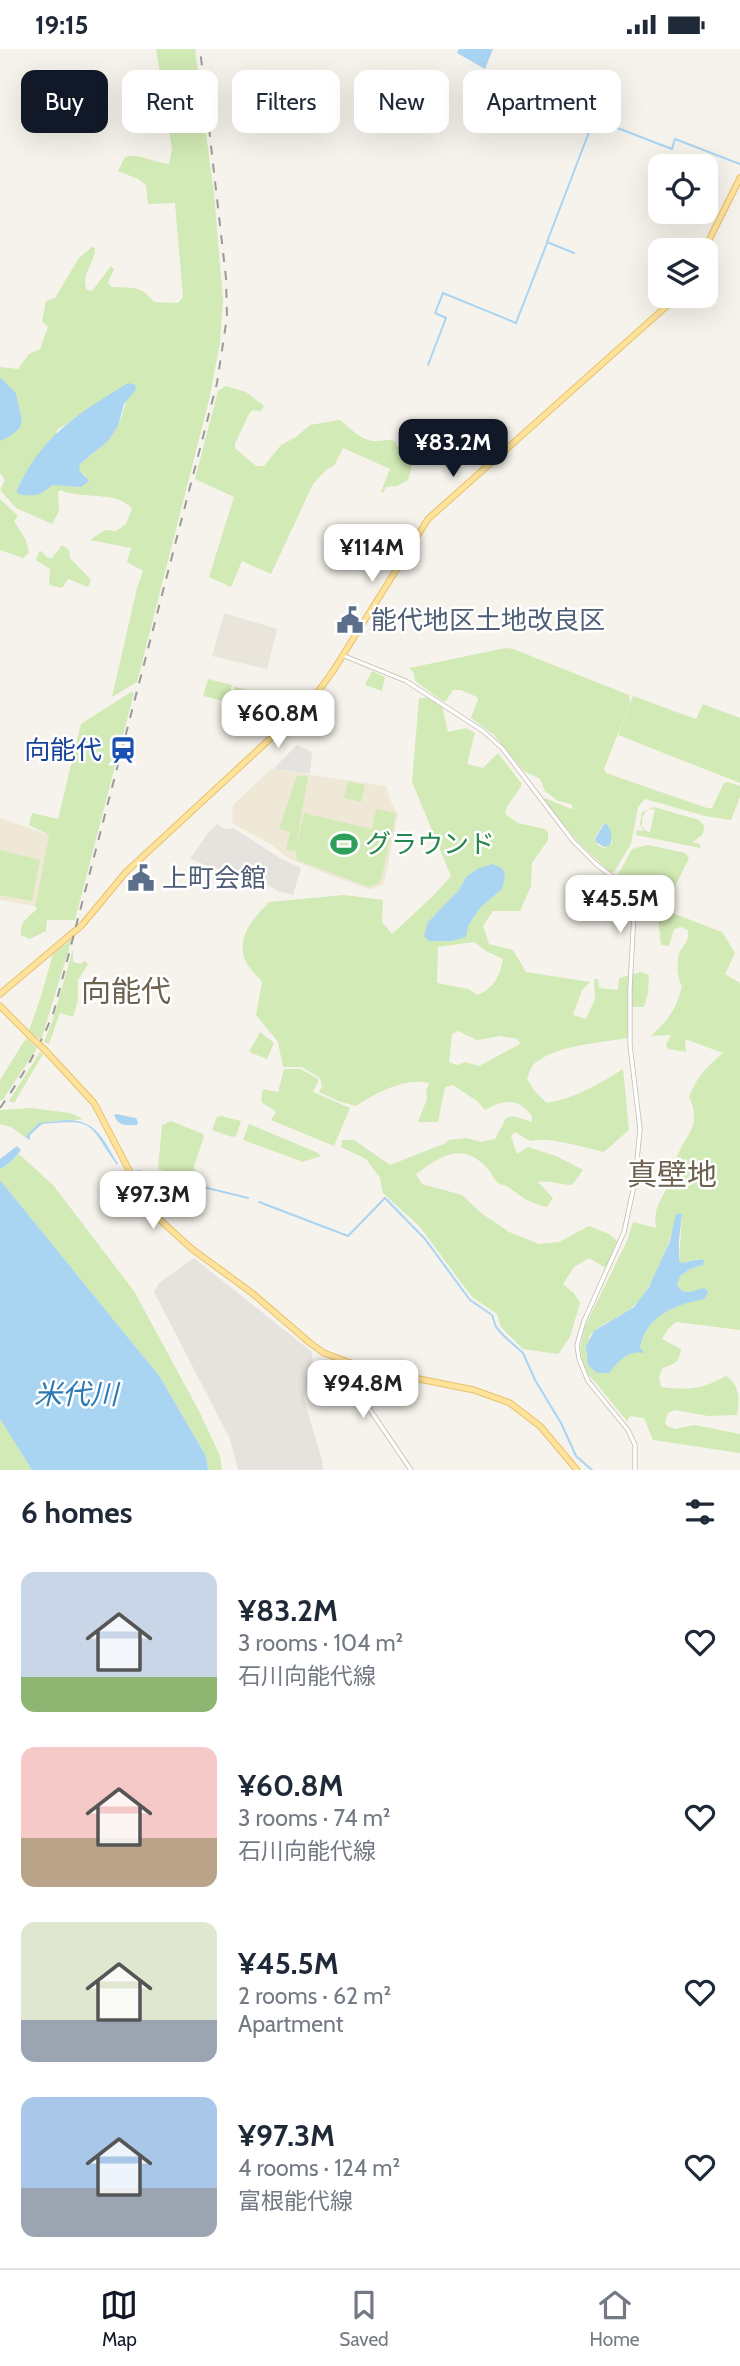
<!DOCTYPE html>
<html lang="en">
<head>
<meta charset="utf-8">
<style>
  body { margin:0; font-family:Cabin,"Noto Sans JP",sans-serif; background:#f2f2f3; color:#1f2937; height:100vh; display:flex; flex-direction:column; font-size:26px; white-space:nowrap }
  * { box-sizing:border-box; margin:0 }
  p { font-size:23px; color:#747a83 }
  .icon { flex:none; width:38px; height:38px; fill:none; stroke:currentColor; stroke-width:2; stroke-linecap:round; stroke-linejoin:round }
  .map { position:relative; height:1421px; overflow:hidden }
  .sheet { display:flex; flex-direction:column; background:#fff; flex:1 }
  .sheet>* { flex:none }
  .hud { position:absolute; left:21px; top:21px; width:698px; height:63px; display:flex; gap:14px }
  .tools { position:absolute; left:648px; top:105px; display:grid; gap:14px }
  .tools a { display:grid; place-items:center; width:70px; height:70px; border-radius:14px; background:#fff; box-shadow:0 7px 28px #0002; font-size:35px }
  .price { position:absolute; translate:-50% -60px; padding:0 16px; border-radius:14px; background:#fff; color:#222; font-size:23px; line-height:46px; filter:drop-shadow(0 2px 4px #0008) }
  .price::after { content:''; position:absolute; left:50%; top:42px; width:21px; height:16px; margin-left:-10px; background:inherit; clip-path:polygon(0 0,100% 0,50% 100%) }
  .price.active { background:#111827; color:#fff }
  ul { padding:0; list-style:none }
  li { display:flex; align-items:center; gap:21px; height:175px; padding:0 21px }
  li span { display:grid; place-items:center; flex:none; width:196px; height:140px; border-radius:14px; color:#555 }
  li>.icon { margin-inline-start:auto }
  span .icon { width:84px; height:84px; fill:#fffc; stroke-width:1 }
  li b { font-size:30px }
  h2 { display:flex; justify-content:space-between; align-items:center; height:84px; padding:0 21px; font-size:30px }
  .chip { padding:0 24px; border-radius:14px; background:#fff; box-shadow:0 7px 28px #0002; font-size:24px; line-height:63px }
  .chip.active { background:#111827; color:#fff }
  .status { display:flex; justify-content:space-between; align-items:center; height:49px; padding:0 35px; background:#fff; direction:ltr }
  .status svg { height:19px; fill:currentColor }
  .menu { display:flex; justify-content:space-around; align-items:center; height:98px; border-top:2px solid #e0e1e3; background:#fff; font-size:19px; color:#747a83 }
  .menu a { display:grid; justify-items:center; gap:4px }
  .menu .active { color:#111827 }
  .map>svg:first-child { display:block }
  .residential { fill:#eae5da }
  .industrial { fill:#e6e2dd }
  .education { fill:#efe8d6 }
  .green { fill:#d2eab5; fill-rule:evenodd }
  .parking { fill:#e5e3e0 }
  .water { fill:#a9d4f2 }
  .lines { fill:none; stroke-linecap:round; stroke-linejoin:round }
  .stream { stroke:#a9d4f2; stroke-width:2 }
  .minor-casing { stroke:#c2bbae; stroke-width:5 }
  .major-casing { stroke:#e6c16a; stroke-width:7 }
  .minor { stroke:#fff; stroke-width:3.5 }
  .major { stroke:#ffe39c; stroke-width:5 }
  .rail { stroke:#9a9a9a; stroke-width:2; stroke-dasharray:9 9; stroke-linecap:butt }
  .major-bridge-casing { stroke:#e6c16a; stroke-width:7; stroke-linecap:butt }
  .major-bridge { stroke:#ffe39c; stroke-width:5 }
  .labels { text-anchor:middle; stroke-width:5; stroke-linejoin:round; paint-order:stroke }
  .service-label { font-size:26px; fill:#4e5e75; stroke:#fff; text-anchor:start }
  .transit-label { font-size:26px; fill:#164399; stroke:#fff; text-anchor:end }
  .leisure-label { font-size:26px; fill:#27864d; stroke:#fff; text-anchor:start }
  .water-label { font-size:28px; font-style:italic; fill:#2e7ab2; stroke:#fff }
  .quarter-label { font-size:30px; fill:#6e6250; stroke:#fff }
</style>
</head>
<body>
<div class="status"><b>19:15</b><svg viewBox="0 0 49 12"><path d="M0 12V9h3v3zM5 12V6h3v6zM10 12V3h3v9zM15 12V0h3v12zM26 1h20v11H26zM47 4h2v5h-2z"/></svg></div>
<div class="map">
<svg width="740" height="1421" viewBox="0 0 740 1421">
  <rect width="100%" height="100%" fill="#f6f3ec"/>
  <path class="residential" d="M224,564l53,16 -10,40 -55,-13z"/>
  <path class="industrial" d="M217,775l8,5 8,-1 47,30 21,10 -8,27 -15,-4 -23,-13 -44,-11 -21,-8 18,-26z
    M194,1209l118,94 1,14 -9,33 18,61 1,10h-85l-8,-31 -76,-147 5,-9z"/>
  <path class="education" d="M271,720l115,17 5,16 7,12 -14,70 -13,6 -37,-13 -46,-19 -16,-13 -38,-21 -2,-3 1,-16z
    M0,769l49,17 -14,71 -35,-6z"/>
  <path class="green" d="M156,0h39l19,145 9,106 -3,43 -11,57 -72,282 -25,15 25,-109 6,-17 -16,-9 4,-14 -41,-8 15,-10 11,1 10,-7 6,-16c-18,-18 -50,-8 -72,-18l-2,2 1,19 -7,13 -36,-16 -16,-18 5,-10 -5,-7v-32l9,-4 11,-9 2,-7 -6,-28 -16,-16v-10l18,2 11,-15 11,-5 8,-22 -6,-6 4,-20 9,-3 24,-40 13,-11 3,1c0,15 -15,27 -8,42l5,1 19,-25 3,3 -6,14 4,4c20,1 29,-2 42,15l24,1 5,-6 -8,-94 -27,1 -2,-19 -8,-6 -20,-8 7,-14c13,-4 30,6 44,7l3,-15zM128,334l2,11c-6,11 -7,22 -13,33 -8,16 -24,26 -37,37l-2,6 8,6 -25,9h-9l5,-55z
    M226,337l20,6 18,14 -3,5 -7,-1 -4,2 -15,32v4l21,18h8l17,-21 15,-8 14,-12 30,-5c10,8 22,22 37,21 7,0 10,-2 18,0l3,6h8l14,-8 8,1 19,-5 27,7 3,6c-6,3 -12,1 -18,4 -19,7 -16,2 -35,-3l-9,6 -7,25 -11,6 -11,1 -3,6 -2,-1 9,-23 -47,-21 -9,18 -7,3 -14,15 -42,90 -29,-13 -11,26 -22,-10 25,-80 -39,-18 23,-88z
    M0,450l18,17 -4,5 12,19 3,13 -6,5 -23,-8z
    M62,496l7,5 1,8 21,22 -3,7 -20,-8 -6,9 -13,-3 1,-16 -14,-9 3,-8 2,-1 7,7h4z
    M506,599l7,1 116,46 1,8 -26,66 2,4 101,35h5l12,-25 4,-1 12,4v11l-9,23 -26,-4 -60,-17 -7,8 -7,37 -17,28h-4l-32,-30 -35,-42 2,-2 26,11 2,-1 -2,-4 -13,-3 -13,-10 -5,-12 -16,-8 -31,-37 -22,-16 7,-19 -1,-2 -16,-7h-8l-7,11h-3l-28,-20 -1,-8 -5,-5zM605,773l4,4 3,17 -8,5 -6,-3 -4,-7z
    M372,622l13,6 -3,14 -17,-6z
    M208,630l24,6 -5,17 -24,-6z
    M235,638l24,6 -4,17 -24,-6z
    M131,643l3,1 -59,227h-28l-1,11 -16,8 -9,-4c-2,-12 7,-18 16,-26l-2,-3 14,-71 -20,-10 3,-12 26,6 23,-95z
    M633,647l63,23 7,-15 37,14v65l-122,-48z
    M419,649h10l13,8 6,26 18,-4 9,5 -8,31 16,4 15,-15 24,31c-5,12 -14,16 -17,30l13,9 27,6 3,3v8l-16,23 -1,23 -11,25h-27l-10,15 6,18 24,6 13,22 64,10 -8,8 -9,25 13,4 9,-20 -1,-20h4l1,9 19,2 1,-12 22,-6 8,3 -1,18 -4,14h-12l-5,31c-27,5 -72,7 -93,26 -4,4 -5,10 -7,15l9,14 11,10c28,-5 53,-19 76,-34l6,61 -25,22c-19,-4 -56,-16 -74,-11l-15,-9 -4,4 6,18 11,-7 28,9 27,14 -11,15c-14,0 -19,-5 -34,-3l15,16 -6,9c-16,-3 -25,-10 -39,-20 -3,-2 -7,-2 -10,-4 -4,-3 -6,-10 -10,-14 -25,-28 -46,-14 -72,5l6,10 40,11 19,18 28,19 30,12 20,-2 30,-16 20,8 8,7 -11,27 -17,-10 -15,9 -11,17 11,9 6,10 -10,34 -12,17 -35,-5 -22,-22 -4,-13 -25,-17 -52,-70 -37,-34 -3,-15 -14,-19 -25,-12 1,-7h12l36,25 56,-22 2,-3 19,-2 14,4 14,-3 11,-21 7,-2 19,6v-6c-14,-18 -27,-17 -47,-6l-8,-9 -24,-16 -8,2 -7,35h-20l9,-23 -1,-7 3,-9c-24,-6 -53,10 -73,23l-18,-5 -19,-9 3,-6 -2,-8 -18,-11h-19l-5,-25 -22,-27 6,-33c-5,-6 -14,-15 -17,-22 -9,-24 9,-42 24,-58l75,-7 39,5 -1,22 10,12 40,-37 19,-21 -39,-94zM466,828l36,12 -22,19 -12,18 -40,-4 31,-32zM474,893l12,9 17,8c-4,19 -8,27 -25,36l-10,-6 -31,-6 1,-36zM458,982l19,9 23,-4 18,3 2,5 -41,22 -14,-4 -8,3 -8,-3 3,-28z
    M297,727h11l-12,72 8,-35 68,16 4,-20 20,4 -4,21 -8,-1 7,2 -11,48 -11,4 -72,-27 -1,-9 -10,-1 4,-18 -11,-3z
    M348,732l17,4 -4,17 -17,-4z
    M654,758l45,13 5,6 -1,8 -10,8 8,3 -1,3 -64,-13 1,-5 6,1 -3,-7 2,-12zM655,760l-5,23 -4,-1 -4,-4v-10l5,-7z
    M648,796l37,8 4,5 -20,41 -10,2 -42,-24 15,-28z
    M0,801l40,10 -8,41 -32,-6z
    M654,857l68,26 13,21 -10,21 15,9v347l-64,-8 -8,7 -6,10 19,10c-3,16 -6,13 -19,20l-3,9 2,9c29,3 39,3 65,-11 14,10 14,22 11,39l-29,1 -33,-6 -7,3 -3,9 2,4 8,3 20,-4 45,9v19l-87,-13 -9,-22 -14,-2 -3,5 -43,-52 -4,-20 5,-23 42,-85 6,-19 23,6c-3,-19 4,-26 12,-42 4,-8 4,-18 8,-27 9,-24 27,-33 13,-62 7,-20 18,-30 34,-44l-38,-14 1,13 -18,-3 -2,-4 5,-10 -20,1c18,-17 25,-26 31,-50 -5,-8 -6,-26 -2,-35 5,-8 9,-10 8,-21l-7,-3 -7,2 -5,17 -8,-1 -3,-27 -6,-2zM682,1165l-3,48 8,1 11,-4 5,6 -13,4 -11,7 -2,9 5,6 8,1 15,6c-29,6 -58,17 -65,49l3,5 -9,-1 -11,7 -35,-20c14,-18 39,-21 53,-40 12,-16 20,-36 27,-54 5,-12 5,-20 14,-30z
    M72,890l-31,101 -12,-9 12,-35 12,-42z
    M73,900v13l8,2 3,-3 4,3 -10,16v20l-5,17 -13,-4 -11,31 -5,-2 8,-20z
    M260,983l14,11 -7,16 -18,-7z
    M26,989l11,10 -35,53 -2,-1v-20z
    M40,1003l3,2 -29,49 -5,-2z
    M284,1020h16l19,10 -6,13 37,16 -16,38 -63,-26 5,-8c-11,-11 -18,-4 -13,-23l15,3z
    M31,1059l39,5 14,6c-29,4 -35,-4 -59,18l-14,-10 -11,-3v-14z
    M221,1067l20,5 -5,15 -4,1 -20,-7 5,-13z
    M171,1072l32,13 1,2 -10,31 2,8 -7,4 -31,-10 4,-44z
    M249,1075l69,29 3,3 -18,6 -60,-22z
    M19,1105l34,31 81,106 65,120 21,45 2,14h-14l-2,-14 -46,-79 -160,-197v-11l9,-5z
    M0,1370l32,51h-32z"/>
  <path class="parking" d="M297,696l15,7 -2,22 -37,-5z"/>
  <path class="water" d="M459,0h34l-8,20 -28,-16z
    M0,328l16,16 6,27 -2,8 -11,9 -9,4z
    M128,334l8,2 -1,6 -11,13 -6,22 -10,15 -28,23 -1,6 10,11 -8,6 -29,-2c-12,11 -18,12 -34,9l-1,-4c24,-54 62,-77 111,-107z
    M605,774c6,3 8,15 5,22l-6,2 -8,-5 -1,-4z
    M493,815l10,5 2,8 -3,12 -22,19 -12,18 -2,11 -14,4h-23l-5,-5 4,-14 31,-32 7,-13 13,-9z
    M116,1065l20,4 2,4 -1,3c-12,0 -18,2 -23,-10z
    M67,1071c30,0 37,21 51,44l-1,1c-30,-42 -20,-46 -75,-41l-12,11v5l-5,-3 14,-14z
    M17,1097l4,4c-6,8 -11,14 -21,19v-10z
    M0,1131l160,197 46,79 2,14h-176l-32,-51z
    M676,1165h6l-3,26v22c9,2 16,-4 25,-2l-1,5 -13,4 -10,7 -3,9 5,6 8,1 14,-4 4,3 -3,8c-29,5 -58,16 -65,48l4,6c-17,-3 -25,8 -35,20h-12l-9,-8 -2,-19 8,-15 40,-24 15,-20 21,-46z"/>
  <g class="lines">
    <path class="stream" d="M574,204l-27,-11 47,-123 78,30 3,-10 65,25
      M428,316l18,-47 -11,-5 8,-20 73,30 31,-80
      M138,1122l110,27
      M259,1153l89,34 37,-38 40,41 45,61 22,15 4,12 8,9 19,17 12,27 26,43 15,33 16,14"/>
    <defs>
      <path id="minor" d="M342,606l64,26 77,50 19,17 71,93 23,23 39,30 -5,94v57l10,84 -5,52 -11,51 -40,89 -7,24 2,14 9,22 40,49 7,15v25
        M348,1313l-1,14 64,94"/>
      <path id="major" d="M704,201l36,-72
        M0,945l82,-69 44,-53 186,-172 21,-29 95,-152 250,-223
        M0,957l31,31
        M44,1000l50,54 37,71 28,45 33,30 60,44 58,50 14,10 24,9 31,9 95,19 36,13 30,23 37,44"/>
    </defs>
    <use href="#minor" class="minor-casing"/>
    <use href="#major" class="major-casing"/>
    <use href="#minor" class="minor"/>
    <use href="#major" class="major"/>
    <path class="rail" d="M0,1059c22,-31 40,-61 54,-97l163,-628 10,-66 -1,-39 -26,-229"/>
    <defs>
      <path id="major-bridge" d="M31,988l13,12"/>
    </defs>
    <use href="#major-bridge" class="major-bridge-casing"/>
    <use href="#major-bridge" class="major-bridge"/>
  </g>
  <defs>
    <symbol id="civic-bare" viewBox="-9 -9 18 18"><path d="M-.6-6.5H3V-4.5H.6V-3L4-1V1h2V6H-6V1h2V-1L-.6-3ZM-1.2 2.5V6h2.4V2.5Z" fill="#5c6f8a" stroke="#fff" stroke-width="2.5" paint-order="stroke"/></symbol>
    <symbol id="station-bare" viewBox="-9 -9 18 18"><path d="M-3-6H3Q5-6 5-4V2Q5 4 3 4L4.5 6H3L1.5 4h-3L-3 6H-4.5L-3 4Q-5 4-5 2V-4Q-5-6-3-6ZM-3.5-4v3h7v-3ZM-3.5 1v1.5H-2V1ZM2 1v1.5H3.5V1Z" fill="#1a4fb4" stroke="#fff" stroke-width="2.5" paint-order="stroke"/></symbol>
    <symbol id="stadium-bare" viewBox="-9 -9 18 18"><path d="M0-5a6.5 5 0 1 0 0 10a6.5 5 0 1 0 0-10ZM-3.5-1.8h7v3.6h-7Z" fill="#2e9e5b" stroke="#fff" stroke-width="2.5" paint-order="stroke"/></symbol>
  </defs>
  <g fill-rule="evenodd">
    <use href="#civic-bare" x="331" y="552" width="38" height="38"/>
    <use href="#station-bare" x="104" y="682" width="38" height="38"/>
    <use href="#stadium-bare" x="325" y="776" width="38" height="38"/>
    <use href="#civic-bare" x="122" y="810" width="38" height="38"/>
  </g>
  <g class="labels">
    <g class="service-label">
      <text x="371" y="580">能代地区土地改良区</text>
      <text x="162" y="838">上町会館</text>
    </g>
    <g class="transit-label">
      <text x="102" y="710">向能代</text>
    </g>
    <g class="leisure-label">
      <text x="365" y="804">グラウンド</text>
    </g>
    <g class="water-label">
      <text x="76" y="1355">米代川</text>
    </g>
    <g class="quarter-label">
      <text x="126" y="953">向能代</text>
      <text x="672" y="1136">真壁地</text>
    </g>
  </g>
</svg>
<div class="tools">
<a><svg class="icon" aria-label="locate" viewBox="0 0 24 24"><circle cx="12" cy="12" r="6"/><path d="M12 2v4M12 18v4M2 12h4M18 12h4"/></svg></a>
<a><svg class="icon" aria-label="layers" viewBox="0 0 24 24"><path d="M12 4l9 5-9 5-9-5zM3 14l9 5 9-5"/></svg></a>
</div>
<b class="price active" style="left:453px;top:430px">¥83.2M</b>
<b class="price" style="left:372px;top:535px">¥114M</b>
<b class="price" style="left:278px;top:701px">¥60.8M</b>
<b class="price" style="left:620px;top:886px">¥45.5M</b>
<b class="price" style="left:153px;top:1182px">¥97.3M</b>
<b class="price" style="left:363px;top:1371px">¥94.8M</b>
<div class="hud">
<a class="chip active">Buy</a>
<a class="chip">Rent</a>
<a class="chip">Filters</a>
<a class="chip">New</a>
<a class="chip">Apartment</a>
</div>
</div>
<section class="sheet">
<h2>6 homes<svg class="icon" aria-label="filters" viewBox="0 0 24 24"><path d="M4 7h16M4 17h16"/><circle cx="9" cy="7" r="2"/><circle cx="15" cy="17" r="2"/></svg></h2>
<ul>
<li><span style="background:linear-gradient(#c9d6e8 75%,#8fb573 0)"><svg class="icon" aria-label="home" viewBox="0 0 24 24"><path d="M3 11l9-7 9 7M6 9v11h12V9"/></svg></span><div><b>¥83.2M</b><p>3 rooms · 104 m²</p><p>石川向能代線</p></div><svg class="icon" aria-label="heart" viewBox="0 0 24 24"><path d="M12 20l-8-8c-3-5 5-10 8-4 3-6 11-1 8 4z"/></svg></li>
<li><span style="background:linear-gradient(#f6c9c9 65%,#b9a48a 0)"><svg class="icon" aria-label="home" viewBox="0 0 24 24"><path d="M3 11l9-7 9 7M6 9v11h12V9"/></svg></span><div><b>¥60.8M</b><p>3 rooms · 74 m²</p><p>石川向能代線</p></div><svg class="icon" aria-label="heart" viewBox="0 0 24 24"><path d="M12 20l-8-8c-3-5 5-10 8-4 3-6 11-1 8 4z"/></svg></li>
<li><span style="background:linear-gradient(#dfe7d0 70%,#9aa5b1 0)"><svg class="icon" aria-label="home" viewBox="0 0 24 24"><path d="M3 11l9-7 9 7M6 9v11h12V9"/></svg></span><div><b>¥45.5M</b><p>2 rooms · 62 m²</p><p>Apartment</p></div><svg class="icon" aria-label="heart" viewBox="0 0 24 24"><path d="M12 20l-8-8c-3-5 5-10 8-4 3-6 11-1 8 4z"/></svg></li>
<li><span style="background:linear-gradient(#a9c7e8 65%,#9aa5b1 0)"><svg class="icon" aria-label="home" viewBox="0 0 24 24"><path d="M3 11l9-7 9 7M6 9v11h12V9"/></svg></span><div><b>¥97.3M</b><p>4 rooms · 124 m²</p><p>富根能代線</p></div><svg class="icon" aria-label="heart" viewBox="0 0 24 24"><path d="M12 20l-8-8c-3-5 5-10 8-4 3-6 11-1 8 4z"/></svg></li>
</ul>
</section>
<nav class="menu">
<a class="active"><svg class="icon" aria-label="map" viewBox="0 0 24 24"><path d="M3 6l6-2 6 2 6-2v14l-6 2-6-2-6 2zM9 4v14M15 6v14"/></svg>Map</a>
<a><svg class="icon" aria-label="saved" viewBox="0 0 24 24"><path d="M7 4h10v16l-5-4-5 4z"/></svg>Saved</a>
<a><svg class="icon" aria-label="home" viewBox="0 0 24 24"><path d="M3 11l9-7 9 7M6 9v11h12V9"/></svg>Home</a>
</nav>
</body>
</html>
